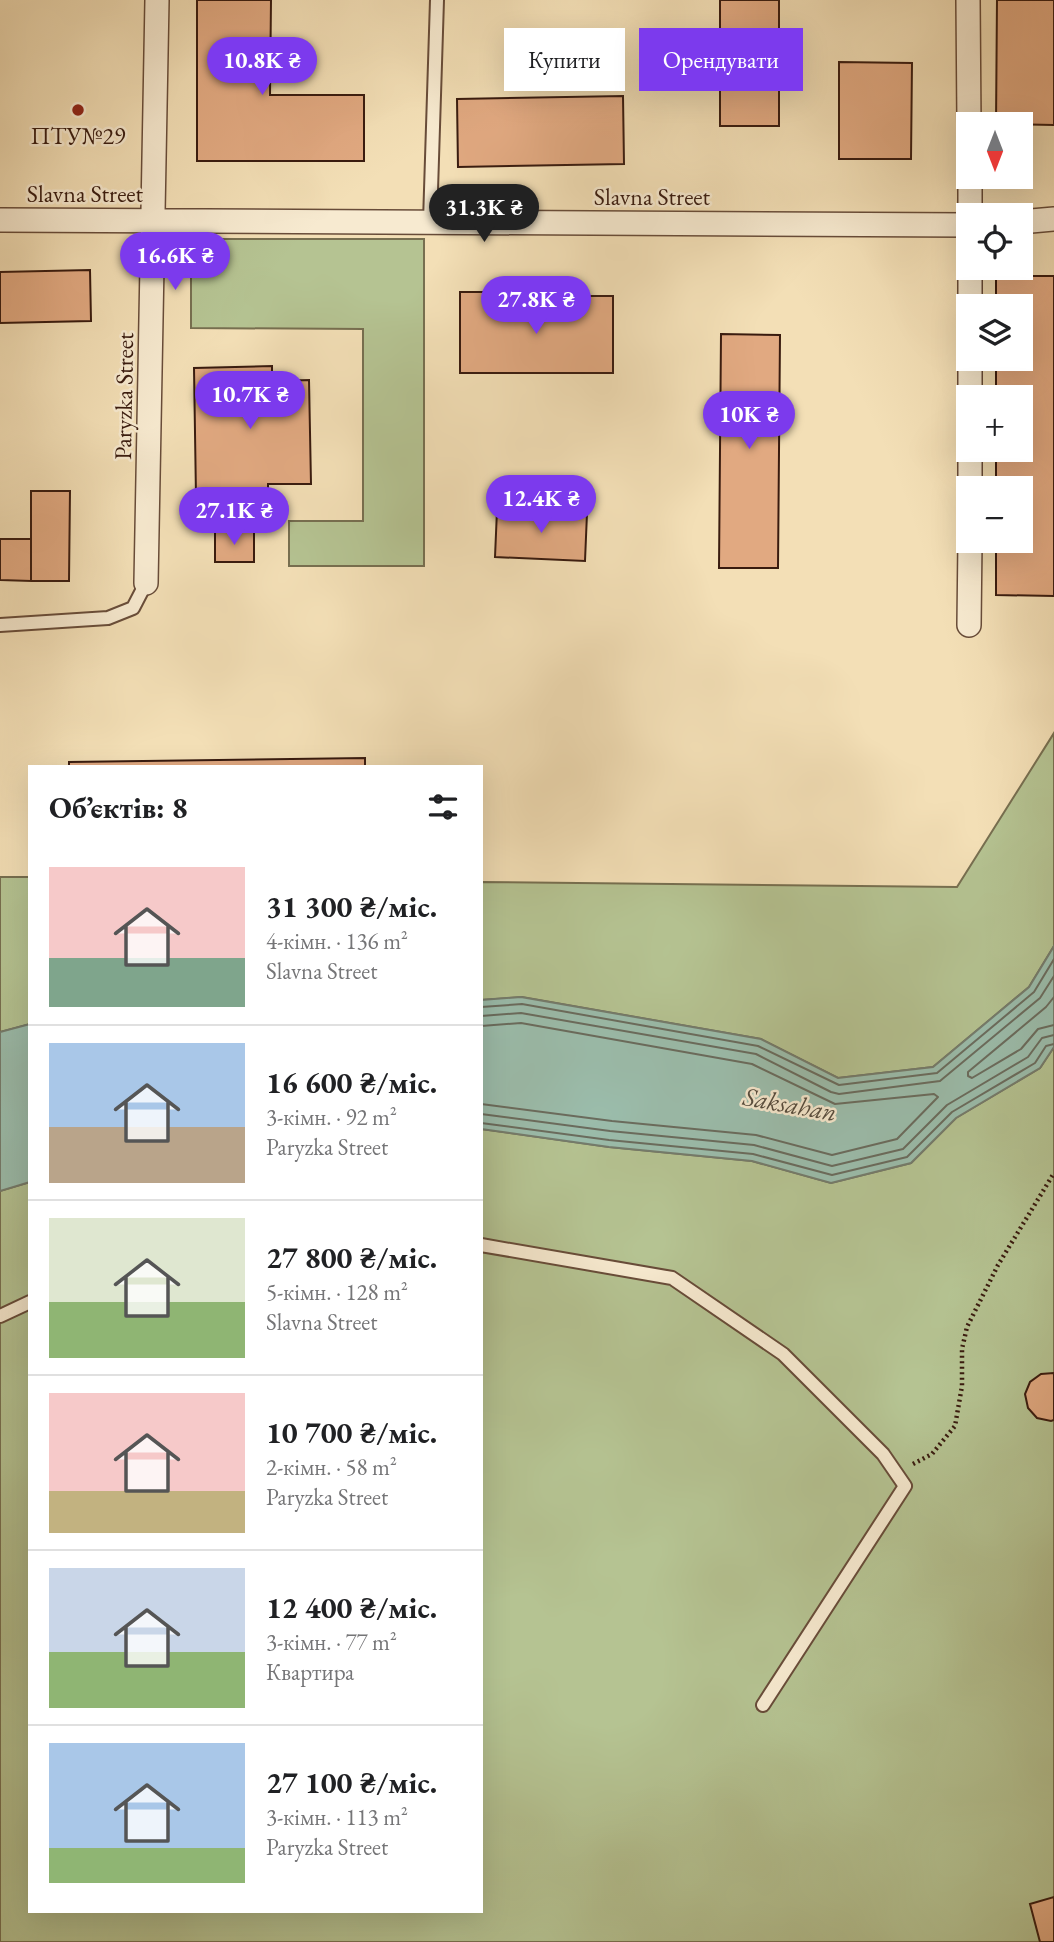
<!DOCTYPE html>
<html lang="uk">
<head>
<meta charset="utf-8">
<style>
  body { margin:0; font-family:"EB Garamond",serif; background:#f2f2f2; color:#202124; height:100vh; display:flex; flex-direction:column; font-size:26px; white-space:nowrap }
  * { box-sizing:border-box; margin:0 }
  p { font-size:23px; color:#757577 }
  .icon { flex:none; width:38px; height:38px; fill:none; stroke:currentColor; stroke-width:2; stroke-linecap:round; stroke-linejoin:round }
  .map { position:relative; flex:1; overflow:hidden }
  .drawer { position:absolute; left:28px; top:765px; width:455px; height:1148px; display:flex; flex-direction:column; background:#fff; border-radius:0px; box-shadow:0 7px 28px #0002 }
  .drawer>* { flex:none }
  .guide { position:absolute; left:504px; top:28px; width:444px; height:63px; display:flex; gap:14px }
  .needle { width:46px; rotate:180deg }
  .buttons { position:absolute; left:956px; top:112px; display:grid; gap:14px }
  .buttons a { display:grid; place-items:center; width:77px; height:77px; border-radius:0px; background:#fff; box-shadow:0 7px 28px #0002; font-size:35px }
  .price { position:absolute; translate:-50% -60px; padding:0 16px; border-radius:24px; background:#7c3aed; color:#fff; font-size:23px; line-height:46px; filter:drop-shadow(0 2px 4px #0008) }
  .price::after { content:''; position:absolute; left:50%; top:42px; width:21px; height:16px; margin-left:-10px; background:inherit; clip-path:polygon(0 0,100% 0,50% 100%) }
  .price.current { background:#222; color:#fff }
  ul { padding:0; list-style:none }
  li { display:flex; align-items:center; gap:21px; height:175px; padding:0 21px }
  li+li { border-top:2px solid #e0e0e0 }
  li span { display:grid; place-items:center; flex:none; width:196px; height:140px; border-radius:0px; color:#555 }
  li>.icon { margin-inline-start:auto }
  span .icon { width:84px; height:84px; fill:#fffc; stroke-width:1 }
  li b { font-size:30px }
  h2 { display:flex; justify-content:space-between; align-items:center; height:84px; padding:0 21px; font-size:30px }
  .pill { padding:0 24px; border-radius:0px; background:#fff; box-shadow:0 7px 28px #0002; font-size:24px; line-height:63px }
  .pill.current { background:#7c3aed; color:#fff }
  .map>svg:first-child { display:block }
  .green { fill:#b5c392; stroke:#776f50; stroke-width:2 }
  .water { fill:#9bbdac; stroke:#747c6d; stroke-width:2 }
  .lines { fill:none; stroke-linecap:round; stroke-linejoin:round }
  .shore { stroke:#6a6c5e; stroke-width:2 }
  .building { fill:#e1a981; stroke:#391b0f; stroke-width:2 }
  .lane-casing { stroke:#684c39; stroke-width:16 }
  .street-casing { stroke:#684c39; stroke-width:26 }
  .path { stroke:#391b0f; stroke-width:4.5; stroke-dasharray:2 3.5; stroke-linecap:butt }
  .lane { stroke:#f7ead0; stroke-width:12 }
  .street { stroke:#f7ead0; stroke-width:23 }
  .poi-dot { fill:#8f2418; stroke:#f7ead0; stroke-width:2.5 }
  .labels { text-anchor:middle; stroke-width:5; stroke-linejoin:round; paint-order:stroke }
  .poi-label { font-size:24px; fill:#391b0f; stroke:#f7ead0 }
  .street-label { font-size:24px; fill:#391b0f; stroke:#f7ead0 }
  .water-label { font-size:26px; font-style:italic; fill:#564c3e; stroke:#f7ead0 }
</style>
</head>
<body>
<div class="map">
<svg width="1054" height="1942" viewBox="0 0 1054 1942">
  <rect width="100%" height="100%" fill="#f3dfb6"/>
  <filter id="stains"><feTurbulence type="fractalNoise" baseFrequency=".00286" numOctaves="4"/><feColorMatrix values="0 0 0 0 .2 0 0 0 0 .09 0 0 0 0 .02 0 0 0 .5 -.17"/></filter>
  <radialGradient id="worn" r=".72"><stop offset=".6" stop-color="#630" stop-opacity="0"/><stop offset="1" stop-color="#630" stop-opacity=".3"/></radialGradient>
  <path class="green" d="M191,239h233v327h-135v-45h74v-192l-172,-1z
    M1054,733v213l-25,41 -96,80 -95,11 -77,-39 -239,-42 -41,3v-118l476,5z
    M0,877h30v147l-30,8z
    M1054,1047v895h-1054v-751l30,-9v729h451v-782l128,18 143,14 79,22 80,-20 45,-45 84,-50z"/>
  <path class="water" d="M1054,946v101l-14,21 -84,50 -45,45 -80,20 -79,-22 -143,-14 -128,-18v-129l40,-3 240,42 77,39 95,-11 96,-80z
    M30,1024v158l-30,9v-159z"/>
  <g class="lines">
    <path class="shore" d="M1054,997l-8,10 -78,65v4l4,2 49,-29 17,-20 16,-4
      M481,1007l41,-3 236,42 81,39 98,-12 97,-81 20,-33
      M481,1016l40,-3 235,41 75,38 8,2 101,-13 100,-83 14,-22
      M481,1026l40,-3 231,41 83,40 99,-10 4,3 -41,42 -65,16 -76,-20 -144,-14 -131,-17
      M481,1114l129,17 144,14 78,21 71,-17 44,-44 81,-48 14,-19 12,-3
      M481,1123l128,17 144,14 79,21 75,-18 45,-45 83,-49 11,-17 8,-2"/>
  </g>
  <path class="building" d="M197,0h74l-1,95h94v66h-167z
    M720,0h59v126h-59z
    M997,0h57v125l-58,-1z
    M839,62l73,1 -1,96h-72z
    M623,96l1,68 -166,3 -1,-68z
    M90,270l1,51 -91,2v-51z
    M996,276h58v320l-58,-1v-54h24v-53h-24v-38h24v-53h-24v-38h24v-53h-24z
    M460,292h43v17h67l-1,-13h44v77h-153z
    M721,334l59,1 -2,233h-59z
    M272,366v15l37,-1 2,104h-43v11l-72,2 -2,-129z
    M31,491h39l-1,90h-38z
    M497,510l90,3 -2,48 -90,-4z
    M215,532h39v30h-39z
    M0,539h31v42l-31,-1z
    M365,758v8h-296v-4z
    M1054,1373v47l-3,1 -14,-3 -9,-10 -3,-14 5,-12 11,-8z
    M1054,1897v45h-14l-10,-38z"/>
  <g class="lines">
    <defs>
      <path id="lane" d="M430,222l7,-222
        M0,625l108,-7 25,-10 13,-25
        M481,1245l191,33 111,76 100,100 22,32 -142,219
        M0,1316l30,-14"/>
      <path id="street" d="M968,0l1,124
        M970,177v38
        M0,220l968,5
        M1020,222l34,-3
        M970,306v-38
        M970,397v-38
        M970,488v-38
        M146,583l11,-583
        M969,625l1,-84"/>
    </defs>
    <use href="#lane" class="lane-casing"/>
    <use href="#street" class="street-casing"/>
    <path class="path" d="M913,1464l19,-10 23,-28 7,-40v-37l5,-22 31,-62 56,-92"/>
    <use href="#lane" class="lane"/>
    <use href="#street" class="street"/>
  </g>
  <circle class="poi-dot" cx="78" cy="110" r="7"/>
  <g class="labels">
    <g class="poi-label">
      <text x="78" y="144">ПТУ№29</text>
    </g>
    <g class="street-label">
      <text x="85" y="202">Slavna Street</text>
      <text x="652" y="205">Slavna Street</text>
      <text transform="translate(124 396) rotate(-89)" y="8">Paryzka Street</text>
    </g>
    <g class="water-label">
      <text transform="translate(790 1104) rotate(10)" y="9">Saksahan</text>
    </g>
  </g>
  <rect width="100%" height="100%" filter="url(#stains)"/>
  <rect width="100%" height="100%" fill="url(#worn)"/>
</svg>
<div class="buttons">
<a><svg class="needle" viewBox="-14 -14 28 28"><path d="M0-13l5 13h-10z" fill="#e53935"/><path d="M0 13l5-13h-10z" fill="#757577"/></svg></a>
<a><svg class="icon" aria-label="locate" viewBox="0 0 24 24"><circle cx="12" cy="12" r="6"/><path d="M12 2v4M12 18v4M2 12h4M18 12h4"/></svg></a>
<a><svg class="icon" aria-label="layers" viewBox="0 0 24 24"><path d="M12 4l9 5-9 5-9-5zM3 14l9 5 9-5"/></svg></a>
<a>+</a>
<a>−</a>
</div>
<b class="price" style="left:262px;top:97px">10.8K ₴</b>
<b class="price current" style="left:484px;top:244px">31.3K ₴</b>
<b class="price" style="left:175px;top:292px">16.6K ₴</b>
<b class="price" style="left:536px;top:336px">27.8K ₴</b>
<b class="price" style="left:250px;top:431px">10.7K ₴</b>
<b class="price" style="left:749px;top:451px">10K ₴</b>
<b class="price" style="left:541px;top:535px">12.4K ₴</b>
<b class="price" style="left:234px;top:547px">27.1K ₴</b>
<div class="guide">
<a class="pill">Купити</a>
<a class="pill current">Орендувати</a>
</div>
<section class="drawer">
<h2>Об’єктів: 8<svg class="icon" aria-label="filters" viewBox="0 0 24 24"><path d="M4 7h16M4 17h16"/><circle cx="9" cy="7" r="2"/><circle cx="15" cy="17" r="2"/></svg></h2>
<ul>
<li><span style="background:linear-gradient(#f6c9c9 65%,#7fa58c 0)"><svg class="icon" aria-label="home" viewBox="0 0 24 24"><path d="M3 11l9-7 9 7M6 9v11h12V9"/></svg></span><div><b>31 300 ₴/міс.</b><p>4-кімн. · 136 m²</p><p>Slavna Street</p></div></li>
<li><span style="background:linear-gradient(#a9c7e8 60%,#b9a48a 0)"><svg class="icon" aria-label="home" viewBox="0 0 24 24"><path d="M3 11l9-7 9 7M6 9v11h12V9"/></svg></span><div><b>16 600 ₴/міс.</b><p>3-кімн. · 92 m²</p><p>Paryzka Street</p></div></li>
<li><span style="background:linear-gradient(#dfe7d0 60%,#8fb573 0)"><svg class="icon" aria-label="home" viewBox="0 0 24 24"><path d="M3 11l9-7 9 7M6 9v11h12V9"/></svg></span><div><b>27 800 ₴/міс.</b><p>5-кімн. · 128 m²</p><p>Slavna Street</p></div></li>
<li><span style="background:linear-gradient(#f6c9c9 70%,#c2b280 0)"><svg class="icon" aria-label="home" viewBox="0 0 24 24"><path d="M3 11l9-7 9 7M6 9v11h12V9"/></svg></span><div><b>10 700 ₴/міс.</b><p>2-кімн. · 58 m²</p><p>Paryzka Street</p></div></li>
<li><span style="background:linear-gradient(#c9d6e8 60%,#8fb573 0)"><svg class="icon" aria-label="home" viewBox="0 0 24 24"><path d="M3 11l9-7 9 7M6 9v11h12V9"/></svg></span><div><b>12 400 ₴/міс.</b><p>3-кімн. · 77 m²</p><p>Квартира</p></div></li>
<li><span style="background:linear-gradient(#a9c7e8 75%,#8fb573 0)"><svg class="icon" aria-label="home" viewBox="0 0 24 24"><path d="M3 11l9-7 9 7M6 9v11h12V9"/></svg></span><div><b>27 100 ₴/міс.</b><p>3-кімн. · 113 m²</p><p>Paryzka Street</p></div></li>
</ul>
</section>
</div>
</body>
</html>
